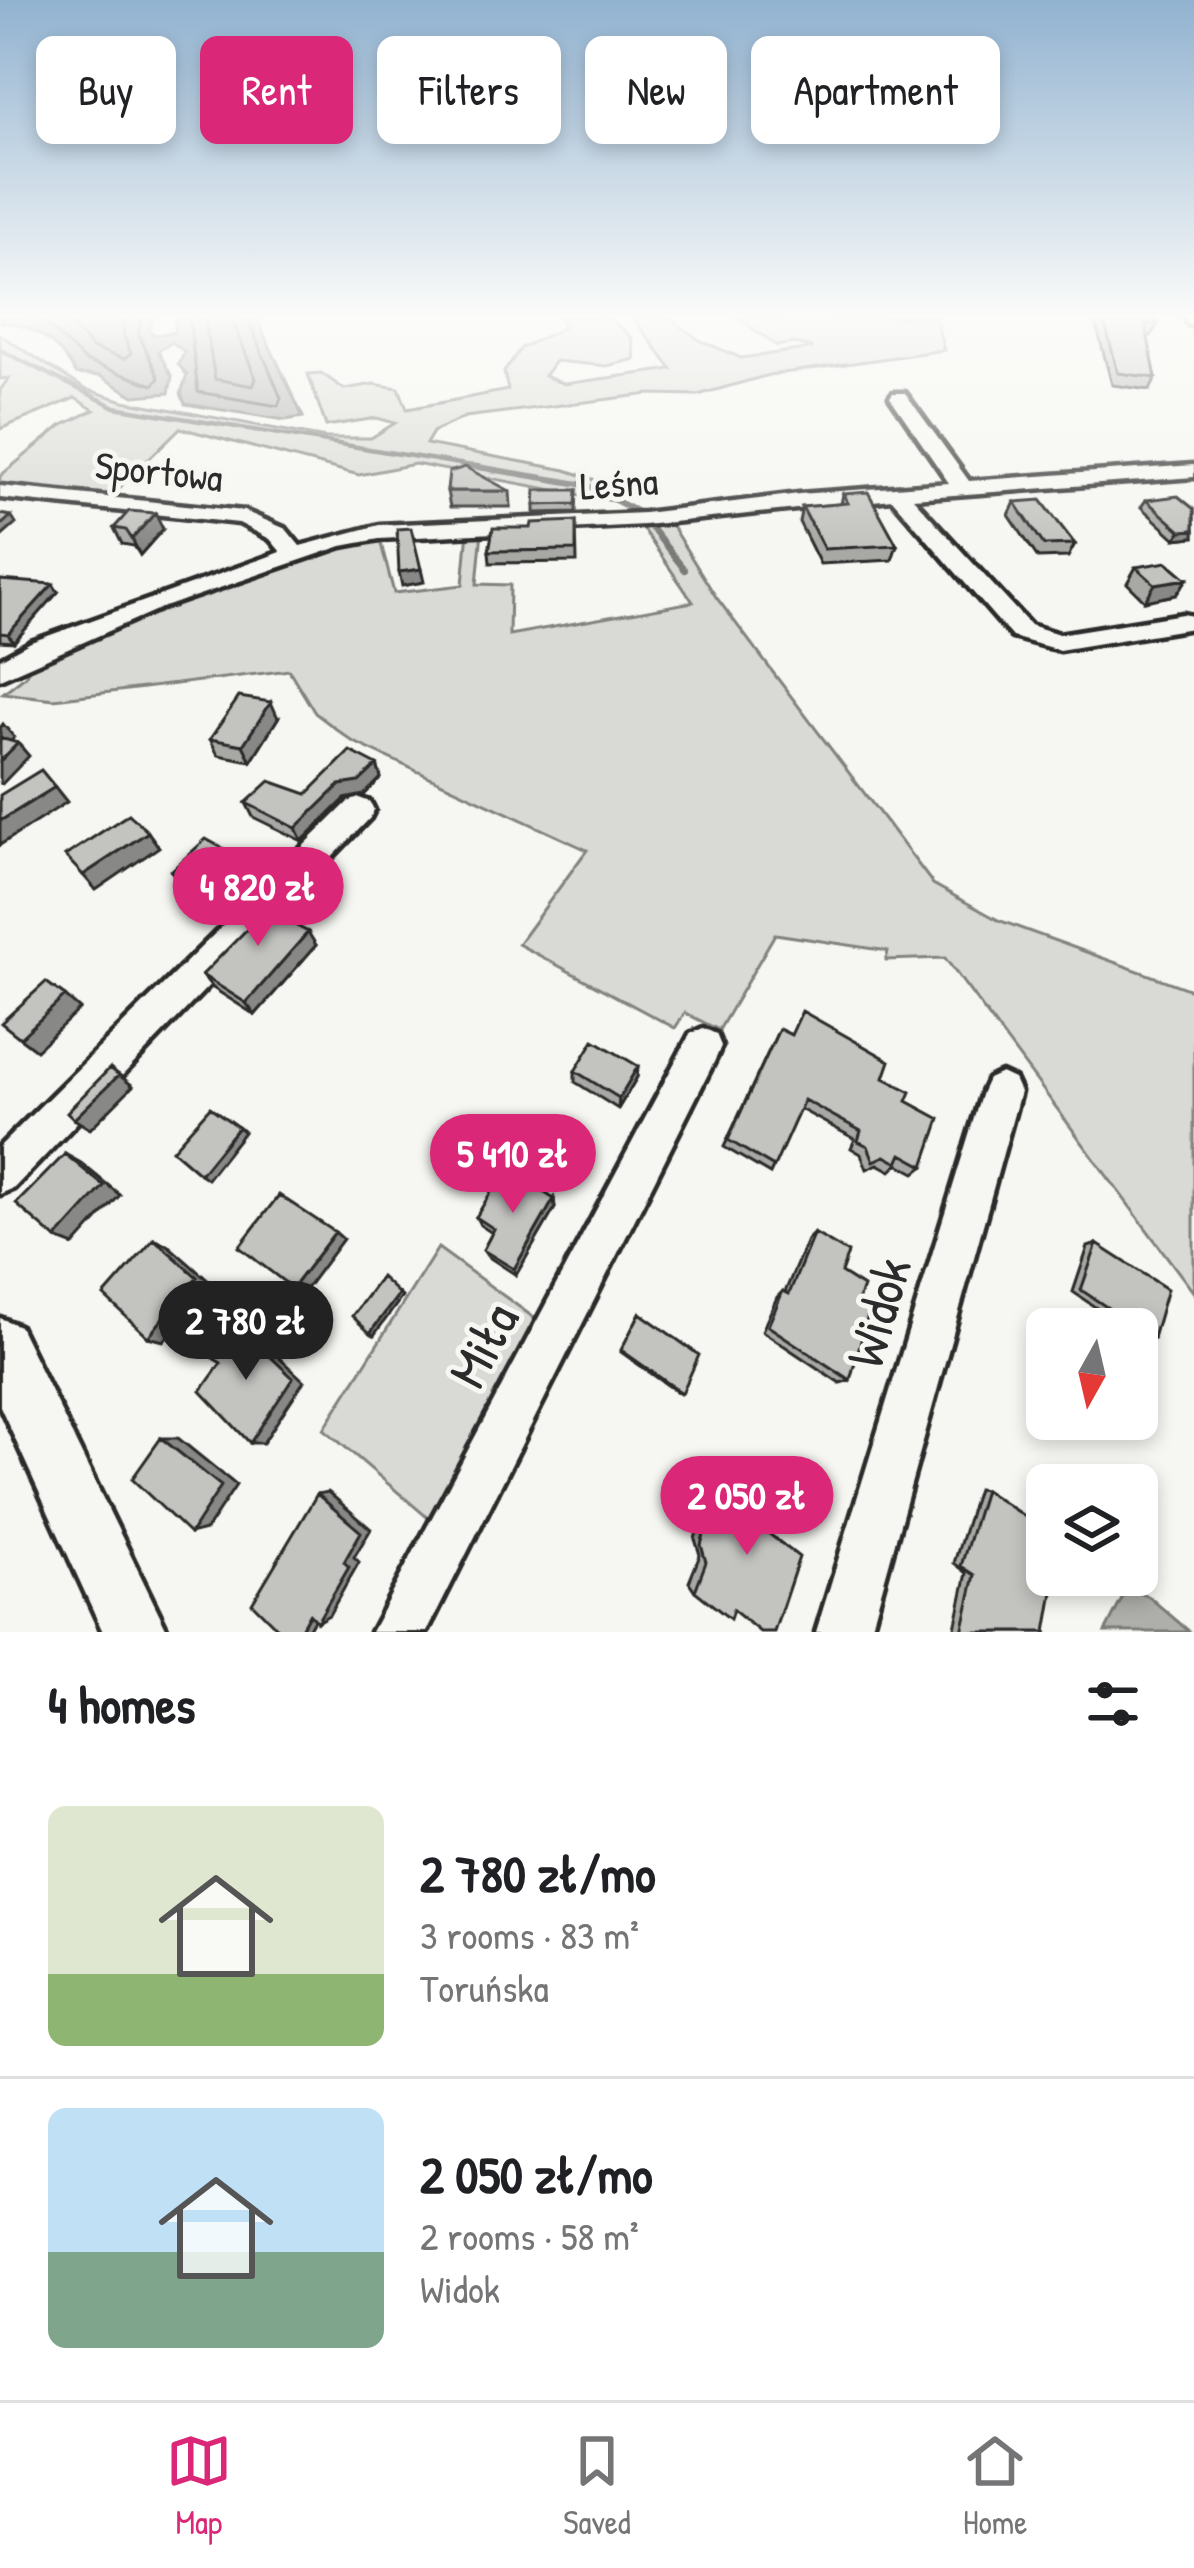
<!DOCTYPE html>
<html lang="en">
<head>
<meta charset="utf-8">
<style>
  body { margin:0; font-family:"Patrick Hand",sans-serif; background:#f6f6f6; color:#202124; height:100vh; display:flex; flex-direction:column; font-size:45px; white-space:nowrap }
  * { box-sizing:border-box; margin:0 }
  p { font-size:39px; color:#757577 }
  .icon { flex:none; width:66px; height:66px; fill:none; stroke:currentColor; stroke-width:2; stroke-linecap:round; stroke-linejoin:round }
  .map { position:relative; height:1632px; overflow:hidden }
  .details { display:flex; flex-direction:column; background:#fff; flex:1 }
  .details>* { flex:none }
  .hud { position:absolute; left:36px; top:36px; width:1122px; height:108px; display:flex; gap:24px }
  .needle { width:78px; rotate:188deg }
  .controls { position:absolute; left:1026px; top:1308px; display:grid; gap:24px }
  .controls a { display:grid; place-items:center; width:132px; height:132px; border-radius:18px; background:#fff; box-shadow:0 6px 18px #0003; font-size:60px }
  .price { position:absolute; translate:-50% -102px; padding:0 27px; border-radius:42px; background:#db2777; color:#fff; font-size:39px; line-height:78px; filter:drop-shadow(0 3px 6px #0008) }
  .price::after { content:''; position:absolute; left:50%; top:72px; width:36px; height:27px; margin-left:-18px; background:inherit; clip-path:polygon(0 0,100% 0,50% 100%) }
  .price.current { background:#222; color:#fff }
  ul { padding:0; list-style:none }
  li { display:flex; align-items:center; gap:36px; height:300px; padding:0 48px }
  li+li { border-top:3px solid #e0e0e0 }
  li span { display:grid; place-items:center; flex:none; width:336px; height:240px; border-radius:18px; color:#555 }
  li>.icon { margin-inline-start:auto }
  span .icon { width:144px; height:144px; fill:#fffc; stroke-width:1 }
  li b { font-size:51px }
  h2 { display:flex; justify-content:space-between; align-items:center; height:144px; padding:0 48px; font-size:51px }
  .pill { padding:0 42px; border-radius:18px; background:#fff; box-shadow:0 6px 18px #0003; font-size:42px; line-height:108px }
  .pill.current { background:#db2777; color:#fff }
  .dock { display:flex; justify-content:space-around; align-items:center; height:168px; border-top:3px solid #e0e0e0; background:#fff; font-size:33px; color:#757577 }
  .dock a { display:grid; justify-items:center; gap:6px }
  .dock .current { color:#db2777 }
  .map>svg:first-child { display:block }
  .green { fill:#d9d9d5; stroke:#828280; stroke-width:3 }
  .water { fill:#aeaeab; stroke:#7a7a78; stroke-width:3 }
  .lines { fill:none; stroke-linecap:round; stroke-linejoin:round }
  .shore { stroke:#5f5f5e; stroke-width:3 }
  .stream-far1 { stroke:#7a7a78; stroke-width:4.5 }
  .stream { stroke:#7a7a78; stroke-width:6 }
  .minor-casing { stroke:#2b2b2b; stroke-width:9 }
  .major-casing { stroke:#2b2b2b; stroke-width:9 }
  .minor { fill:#f6f6f2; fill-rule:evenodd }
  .major { fill:#f6f6f2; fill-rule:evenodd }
  .wall { fill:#a8a8a5; stroke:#2b2b2b; stroke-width:3 }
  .shaded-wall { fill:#888886; stroke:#2b2b2b; stroke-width:3 }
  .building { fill:#c3c3c0; stroke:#2b2b2b; stroke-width:3 }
  .labels { text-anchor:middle; stroke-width:10; stroke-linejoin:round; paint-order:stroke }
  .far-street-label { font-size:39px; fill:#2b2b2b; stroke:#f6f6f2 }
  .near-street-label { font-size:54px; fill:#2b2b2b; stroke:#f6f6f2 }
</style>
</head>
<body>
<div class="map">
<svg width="1194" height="1632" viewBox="0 0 1194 1632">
  <rect width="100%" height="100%" fill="#f6f6f2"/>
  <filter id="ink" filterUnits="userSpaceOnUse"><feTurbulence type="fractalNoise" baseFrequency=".00833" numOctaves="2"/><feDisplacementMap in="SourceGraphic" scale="24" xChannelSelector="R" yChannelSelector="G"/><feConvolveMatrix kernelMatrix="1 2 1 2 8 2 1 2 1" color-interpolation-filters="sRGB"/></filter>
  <g filter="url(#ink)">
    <path class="green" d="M560,317h48l24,21 3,21 -28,7 -52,-5 -11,15 20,8 108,-15 -40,-52h37l30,23 42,18 72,-10 -18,-5 -18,3 -40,-29h198l9,33 -175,25 -71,20 -48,-1 -185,23 -32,15 -7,12 140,26 50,17 -3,14 -198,-37 -56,11 -179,-47 -71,70 -109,-12v-10l61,-50 33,-16 -19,-12 -75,31v-39l9,-12 -9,1v-44l85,54 39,12 202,37h45l24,-15 -18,-5 -51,8 -18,-52 13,-1 23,16 30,-5 25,4 8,21 101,-19 -4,-18 17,-24 41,-20z
      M671,525l45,72 217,287 65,36 196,71v302l-249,-335 -59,2 2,-9 -113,-17 -56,96 -34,-17 -10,15 -157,-84 69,-94 -235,-109 -37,-28 -26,-43 -235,29 -51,-6 22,-17 8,-15 79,-33 267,-92 15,57 69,-8 5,-55 14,1 -5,53 33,1 -1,50 184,-33 -51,-74z
      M438,1248l99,72 -109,198 -104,-89z"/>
    <path class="water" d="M0,317h154l-5,13 6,5 19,-3 2,-15h80l47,100 -18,3 -100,-16 -4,-11 6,-18 -9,-11 7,-12 -13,-10 -14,9 14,26 -3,16 -35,3 -34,-20 -24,-2c-17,-30 -41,-50 -76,-52z
      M1127,1589l21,7 42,36h-85z"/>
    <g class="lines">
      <path class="shore" d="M38,317l47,44 68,24 6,-7 -21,-45 4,-16
        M64,317l28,31 33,11 6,-6 -8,-18 2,-18
        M189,317l9,75 80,14 3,-8 -34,-81
        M204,317l11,62 38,7 3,-7 -25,-62"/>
      <path class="stream-far1" d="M0,350l115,57 375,62"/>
      <path class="stream" d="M472,466l114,19 50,26
        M651,528l34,42"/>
      <defs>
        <path id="minor" d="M1184,317h10v9l-6,-2z
          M893,393h12l64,88 225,-16v12l-281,21 117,127 29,9 124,-20 9,2v12l-133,22 -47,-13 -120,-138 -248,26 -265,14 -37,7 -181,62 -161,71v-20l31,-17 250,-90 -11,-13 -31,-16 -239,-25v-12l244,25 42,18 14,17 79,-21 265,-12 155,-19 150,-11 -59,-86z
          M359,798l11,4 4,8 -4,8 -356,370 -14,6v-48l348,-344z
          M703,1028l13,6 5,12 -5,12 -289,574h-56l319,-598z
          M1001,1073l13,6 6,13 -150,540h-54l166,-540 6,-13z"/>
        <path id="major" d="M0,1318l19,8 149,306h-65l-103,-226z"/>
      </defs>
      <use href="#minor" class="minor-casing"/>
      <use href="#major" class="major-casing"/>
      <use href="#minor" class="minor"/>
      <use href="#major" class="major"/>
    </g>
    <path class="wall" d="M1094,317h61l3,7 -7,12h-4l9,42 -6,12 -38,-5z
      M577,490l-1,22 -41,1v-8z
      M447,491h63l1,16h-61z
      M843,494l54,51 -5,15 -72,4 -21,-42 3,-15 39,-3z
      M1146,500l48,9v28l-18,2 -35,-32z
      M1015,502l60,42 -7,13 -30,1 -29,-43z
      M155,513l8,16 -23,26 -6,-9 -12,-2 -8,-16z
      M576,521l1,41 -87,1 -1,-12z
      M1136,567l51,12 -11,16 -31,6 -18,-18z
      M0,580l58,12 -44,50 -14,-1z
      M278,718l-27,43 -33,-6 -8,-16z
      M377,765l4,13 -17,17 -19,4 -43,42 -49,-24 -7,-14 61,-9z
      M242,869l-34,33 -26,-16 -11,-15z
      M317,893l-26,29 25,23 -61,70 -42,-27 -11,-13z
      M779,1029l105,49 23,23 17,65 -9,7 -17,-9 -7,7 -13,-7 -11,5 -6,-15 -10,-6 4,-9 -55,-30 -30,65 -46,-27z
      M638,1066l-1,11 -19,32 -43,-27v-11z
      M554,1199l1,9 -39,67 -29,-19 -4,-6 9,-17 -12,-8 -4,-8z
      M814,1233l27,40 16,31 -7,76 -10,3 -78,-52 15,-34 6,-6 2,1 22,-52z
      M1097,1244l56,94 -10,2 -6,-4v-7h-10l-54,-37 15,-45z
      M640,1313l42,80 -2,1 -59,-42z
      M733,1463l8,1 -8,146 -38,-19 -6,-9 11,-27 -5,-16 3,-10 14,-9z
      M977,1489l7,1 62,142h-92l13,-59 -13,-10z"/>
    <path class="shaded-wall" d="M155,513l8,16 -23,26 -8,-16z
      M11,516l5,8 -16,14v-12z
      M1194,530v7l-18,2 5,-8z
      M421,569l3,13 -22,4 -3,-14z
      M1187,579l-11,16 -31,6 10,-17z
      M53,584l5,8 -44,50 -6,-8z
      M271,702l7,16 -27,43 -8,-16z
      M3,724l11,13 -9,13 -5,-6v-16z
      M18,743l11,13 -27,28 -2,-1v-22z
      M377,765l4,13 -17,17 -19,4 -43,42 -6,-13 44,-43z
      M55,787l12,15 -67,43v-24z
      M148,832l11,15 -63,43 -13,-15z
      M233,854l9,15 -34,33 -10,-15z
      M310,879l7,14 -32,36 -9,-14z
      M308,932l8,13 -61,70 -9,-12z
      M65,996l15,13 -44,41 -16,-12z
      M638,1066l-1,11 -19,32 1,-11z
      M119,1075l14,11 -43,43 -16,-10z
      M238,1127l6,5 -37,47 -7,-5z
      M65,1154l16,9 39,32 -46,51 -18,-7z
      M554,1199l1,9 -39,67 -2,-6z
      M335,1232l8,7 -41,55 -10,-6z
      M154,1239l15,7 42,37 -47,58 -16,-4z
      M399,1294l3,3 -28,38 -4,-2z
      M237,1325l12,5 55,51 -41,62h-13z
      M161,1438h17l58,47 -30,45 -16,4z
      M328,1492l43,37 -17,28 5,5 -30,53 -12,7v-128z
      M321,1607l-14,25h-8l10,-18z"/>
    <path class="building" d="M1103,317h52l3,7 -13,-1 11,55 -38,-5z
      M465,467l45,24h-63l2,-19z
      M536,490h41l-1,14 -41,1z
      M868,492l29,53 -73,4 -22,-42 46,-4 -5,-9z
      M1178,496l16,13v21l-13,1 -35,-31z
      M1041,500l34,44 -31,1 -29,-43z
      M129,511l26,2 -23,26 -6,-9 -12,-2z
      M0,514l11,2 -11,10z
      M576,521v29l-87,1 4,-23h38l1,-5z
      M411,528l10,41 -22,3 -2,-43z
      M1167,562l20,17 -32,5 -19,-17z
      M0,580l53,4 -45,50 -8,-1z
      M239,697l32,5 -28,43 -33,-6z
      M0,738l18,5 -18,18z
      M350,751l27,14 -18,17 -19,3 -44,43 -50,-25 24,-22 37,13z
      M41,770l14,17 -55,34v-26z
      M129,814l19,18 -65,43 -18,-19z
      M206,839l27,15 -35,33 -27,-16z
      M301,874l9,5 -34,36 32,17 -62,71 -44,-28z
      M46,982l19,14 -45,42 -19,-15z
      M802,1011l88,50 -6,17 27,14 -4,9 33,18 -16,47 -22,-12 -4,9 -13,-7 -11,5 -6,-15 -10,-5 3,-10 -57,-31 -30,67 -46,-27 51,-111 12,6z
      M594,1040l44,26 -19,32 -44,-27z
      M110,1068l9,7 -45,44 -7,-7z
      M210,1107l28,20 -38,47 -28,-24z
      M65,1154l39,32 -48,53 -40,-35z
      M506,1167l48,32 -40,70 -31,-19 11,-21 -18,-12z
      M279,1195l56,37 -43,56 -53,-41z
      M814,1233l34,20 -7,20 22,14 -6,17 12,8 -19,68 -82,-54 15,-35 6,3z
      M154,1239l43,38 -49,60 -44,-41z
      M1097,1244l70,45 -14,49 -72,-48z
      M381,1277l18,17 -29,39 -18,-17z
      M640,1313l59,42 -17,38 -61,-43z
      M237,1325l56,53 -43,65 -49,-52 20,-28 -8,-5z
      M161,1438l60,48 -31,48 -58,-55z
      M741,1464l37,28 -14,38 35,27 -25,75h-14l-27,-22 -3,9 -35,-28 11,-29 -5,-17 3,-11 16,-10z
      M984,1490l63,41v44h9l-10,57h-84l13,-57 -14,-9z
      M317,1494l44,38 -17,30 5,5 -32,55 -8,-8 -10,18h-18l-29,-29z"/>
  </g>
  <linearGradient id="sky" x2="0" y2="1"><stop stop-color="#91b2d0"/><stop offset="0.58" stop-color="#fbfbf9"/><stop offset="1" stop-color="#fbfbf9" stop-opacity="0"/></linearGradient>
  <rect width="1194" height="545" fill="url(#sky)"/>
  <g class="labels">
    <g class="far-street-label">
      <text transform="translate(159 471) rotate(6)" y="14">Sportowa</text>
      <text transform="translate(619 483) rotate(-4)" y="14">Leśna</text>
    </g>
    <g class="near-street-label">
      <text transform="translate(878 1312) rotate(-74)" y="19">Widok</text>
      <text transform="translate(483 1345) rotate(-62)" y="19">Miła</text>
    </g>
  </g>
</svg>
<div class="controls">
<a><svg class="needle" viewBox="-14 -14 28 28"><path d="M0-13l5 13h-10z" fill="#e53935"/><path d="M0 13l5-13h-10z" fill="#757577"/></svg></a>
<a><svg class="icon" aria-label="layers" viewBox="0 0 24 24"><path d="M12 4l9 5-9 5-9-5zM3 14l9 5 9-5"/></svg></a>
</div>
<b class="price" style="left:258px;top:949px">4 820 zł</b>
<b class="price" style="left:513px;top:1216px">5 410 zł</b>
<b class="price current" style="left:246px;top:1383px">2 780 zł</b>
<b class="price" style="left:747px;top:1558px">2 050 zł</b>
<div class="hud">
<a class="pill">Buy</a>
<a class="pill current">Rent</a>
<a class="pill">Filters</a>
<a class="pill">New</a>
<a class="pill">Apartment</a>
</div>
</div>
<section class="details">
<h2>4 homes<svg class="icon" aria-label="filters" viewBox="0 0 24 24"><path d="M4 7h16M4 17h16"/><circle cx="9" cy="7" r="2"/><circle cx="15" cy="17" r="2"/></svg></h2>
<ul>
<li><span style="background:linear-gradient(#dfe7d0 70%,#8fb573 0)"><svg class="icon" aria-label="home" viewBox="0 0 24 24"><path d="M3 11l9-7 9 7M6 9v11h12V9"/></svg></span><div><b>2 780 zł/mo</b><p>3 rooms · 83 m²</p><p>Toruńska</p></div></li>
<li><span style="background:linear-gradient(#bfe0f5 60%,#7fa58c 0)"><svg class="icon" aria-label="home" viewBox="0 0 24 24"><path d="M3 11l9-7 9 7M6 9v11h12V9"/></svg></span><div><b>2 050 zł/mo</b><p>2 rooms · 58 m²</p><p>Widok</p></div></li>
</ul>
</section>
<nav class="dock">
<a class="current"><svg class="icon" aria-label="map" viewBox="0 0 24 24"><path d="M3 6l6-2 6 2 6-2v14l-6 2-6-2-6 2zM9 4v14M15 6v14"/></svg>Map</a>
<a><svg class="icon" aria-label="saved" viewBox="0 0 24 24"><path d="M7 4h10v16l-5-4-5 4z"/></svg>Saved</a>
<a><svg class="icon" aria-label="home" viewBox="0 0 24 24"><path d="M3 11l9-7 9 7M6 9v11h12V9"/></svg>Home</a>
</nav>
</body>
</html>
